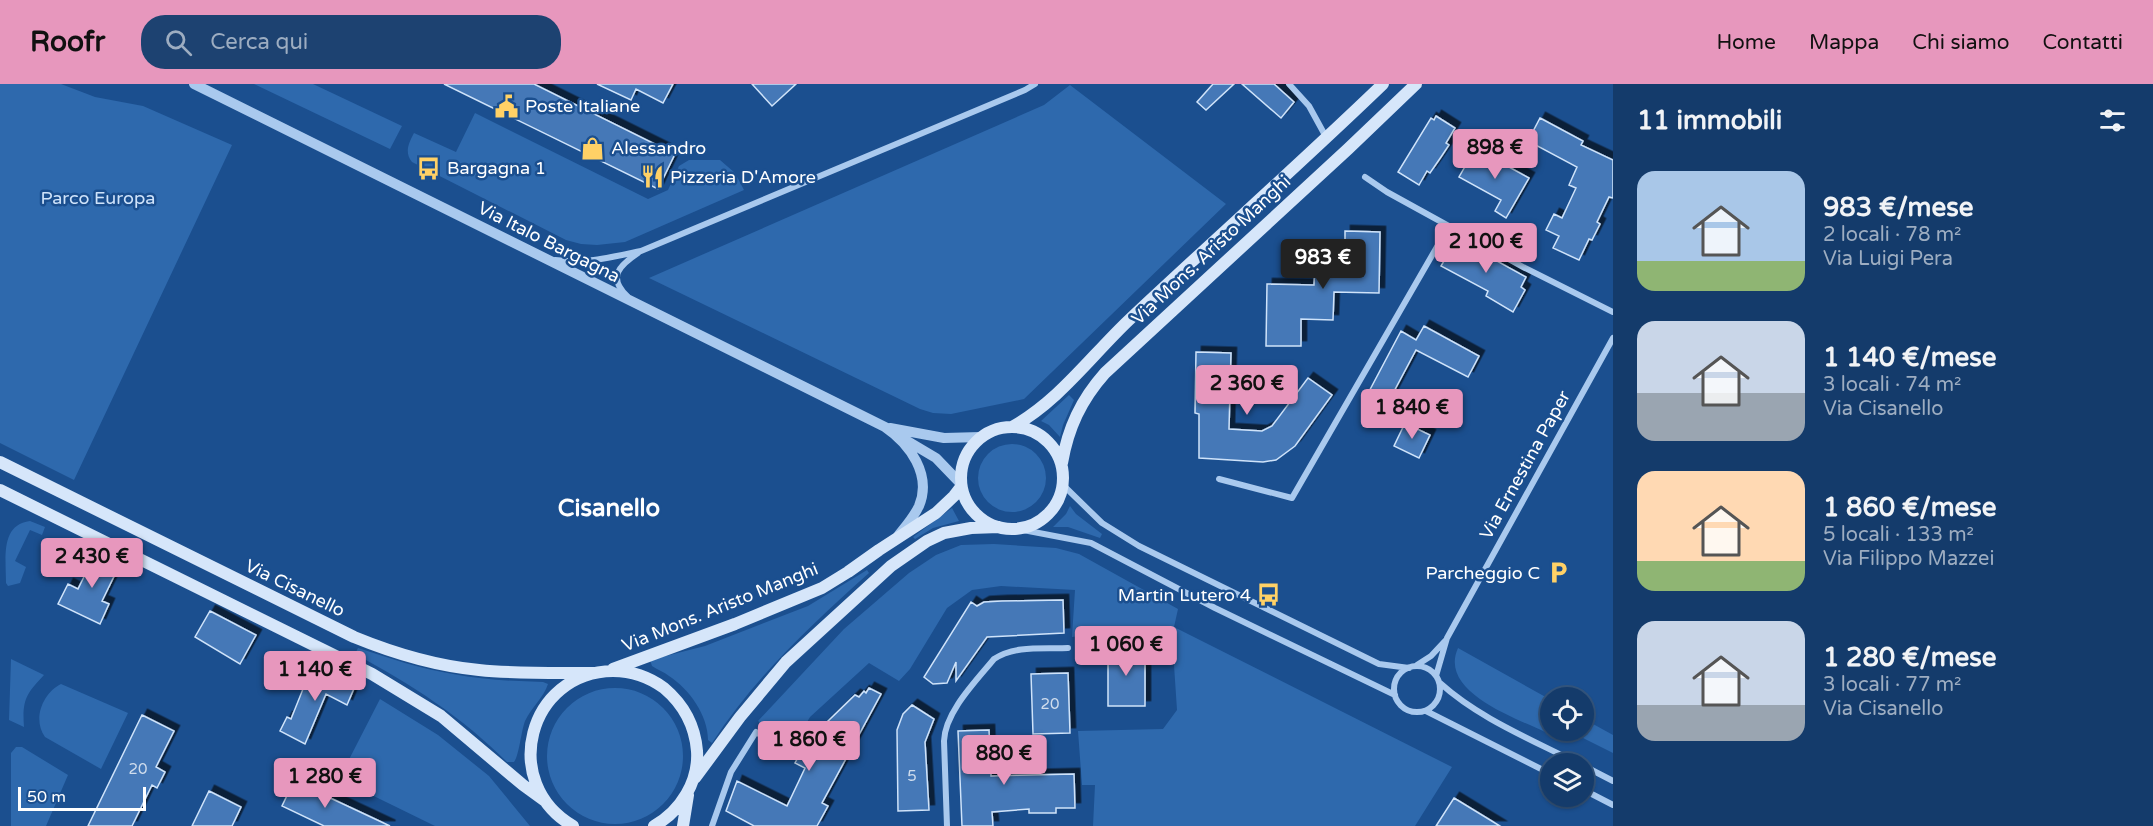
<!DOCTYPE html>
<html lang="it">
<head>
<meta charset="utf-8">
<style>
  body { margin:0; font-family:"Varela Round",sans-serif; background:#1d4271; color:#f1f3f6; height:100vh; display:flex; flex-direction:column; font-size:22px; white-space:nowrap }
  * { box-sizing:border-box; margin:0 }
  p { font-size:20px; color:#9dadc1 }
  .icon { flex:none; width:33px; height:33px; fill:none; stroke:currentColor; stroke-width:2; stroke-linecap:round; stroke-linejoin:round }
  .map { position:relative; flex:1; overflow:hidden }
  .sheet { display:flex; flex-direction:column; background:#143b6b; width:540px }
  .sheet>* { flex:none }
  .fabs { position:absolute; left:1540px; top:603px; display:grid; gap:12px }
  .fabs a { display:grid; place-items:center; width:54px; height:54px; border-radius:50%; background:#143b6b; box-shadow:0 2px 4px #0004,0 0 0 2px #33557e; font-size:30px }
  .scale { position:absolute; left:18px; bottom:15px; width:128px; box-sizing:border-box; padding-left:6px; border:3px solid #fff; border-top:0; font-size:16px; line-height:21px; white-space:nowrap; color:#fff; -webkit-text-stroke:4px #1b4f8f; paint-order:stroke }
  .price { position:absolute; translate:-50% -51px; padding:0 14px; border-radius:6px; background:#e797bd; color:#111; font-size:20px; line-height:39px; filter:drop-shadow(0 2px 3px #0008) }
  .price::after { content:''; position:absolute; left:50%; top:36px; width:18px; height:14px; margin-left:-9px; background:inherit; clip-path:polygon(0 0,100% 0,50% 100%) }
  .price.current { background:#222; color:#fff }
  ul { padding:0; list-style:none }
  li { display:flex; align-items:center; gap:18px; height:150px; padding:0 24px }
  li span { display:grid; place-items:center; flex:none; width:168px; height:120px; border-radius:18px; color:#555 }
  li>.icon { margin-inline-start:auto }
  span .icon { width:72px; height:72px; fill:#fffc; stroke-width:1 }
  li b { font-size:26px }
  h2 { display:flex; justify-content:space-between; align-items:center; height:72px; padding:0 24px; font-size:26px }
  header { display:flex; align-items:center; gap:36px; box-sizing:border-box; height:84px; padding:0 30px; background:#e797bd; color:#111 }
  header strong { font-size:28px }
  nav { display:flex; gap:33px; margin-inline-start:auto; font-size:21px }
  .search { width:420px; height:54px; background:#1d4271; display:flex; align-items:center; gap:15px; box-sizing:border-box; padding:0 21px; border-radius:24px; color:#9dadc1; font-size:22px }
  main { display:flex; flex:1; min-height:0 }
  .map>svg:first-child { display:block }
  .green { fill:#2e69ad }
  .building { fill:#4478b7; stroke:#cfe3fa; stroke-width:1.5; filter:url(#shadow) }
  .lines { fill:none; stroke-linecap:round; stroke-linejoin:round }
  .minor { stroke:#a9c9ee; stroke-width:6 }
  .tertiary { stroke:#a9c9ee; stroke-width:10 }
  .secondary { stroke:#d6e6fa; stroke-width:12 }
  .labels { text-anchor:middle; stroke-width:5; stroke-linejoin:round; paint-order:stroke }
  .number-label { font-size:15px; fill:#d0dded }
  .poi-label { font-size:18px; fill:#fff; stroke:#1b4f8f; text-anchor:start }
  .park-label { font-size:18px; fill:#cfe3fa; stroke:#1b4f8f }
  .street-label { font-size:18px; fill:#fff; stroke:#1b4f8f }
  .district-label { font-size:24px; font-weight:bold; fill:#fff; stroke:#1b4f8f }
</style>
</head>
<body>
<header>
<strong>Roofr</strong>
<div class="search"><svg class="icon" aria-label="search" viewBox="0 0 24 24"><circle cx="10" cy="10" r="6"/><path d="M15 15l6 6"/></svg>Cerca qui</div>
<nav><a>Home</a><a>Mappa</a><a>Chi siamo</a><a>Contatti</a></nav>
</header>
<main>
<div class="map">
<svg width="1613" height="742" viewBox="0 0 1613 742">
  <defs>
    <filter id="shadow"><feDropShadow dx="5.5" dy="-5.5" stdDeviation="0" flood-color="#0009"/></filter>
  </defs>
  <rect width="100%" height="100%" fill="#1b4f8f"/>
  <path class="green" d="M0,0h61l34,13 48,9 89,39 -158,335 -74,-37z
    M254,0h59l89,42 -12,23z
    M1070,1l156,119 -202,195 -73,15 -18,-1 -13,-4 -271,-131 395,-173z
    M475,29l173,86 20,-9 11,-24 10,-6h31l15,13 9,17 -119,52 -28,3 -16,-1 -15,-4 -154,-78c-8,-10 -3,-19 2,-29l42,19z
    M1069,311l5,5 -11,25 -3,12 -11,-12 -8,-4z
    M978 394a34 34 0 1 1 68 0a34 34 0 1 1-68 0Z
    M1070,422l6,8 26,20 -2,4 -32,-11h-15l13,-13z
    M952,424l7,13 -26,7 -18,11 -2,-2z
    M30,437l15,6 -3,8 -12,-5 -15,31 11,6 -6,16 -12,3 -2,-3c0,-25 -6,-58 24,-62z
    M994,460l62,4 23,6 99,55 -4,18 278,140 -37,59h-322l2,-41h-13l-4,-54 85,-2 14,-19 -5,-75 -24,-7 -76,9 3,-47 -74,-4 -29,4 -25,18 -37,61 -11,12 -30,-18 -59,54 -10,17 -28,-2 -14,-11 86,-92 65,-56 27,-18 25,-10z
    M867,486l2,3c-58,52 -114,104 -157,170l-4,-3c0,-25 -19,-51 -39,-64 -5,-4 -11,-6 -17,-10l-2,-6 55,-14 103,-40z
    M358,564c31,10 63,21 95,26 30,6 60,7 90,8l5,2c-4,13 -17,24 -23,37 -4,11 -6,35 -11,41h-7c-45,-45 -96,-78 -152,-108z
    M1458,564l93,52v21l-6,11c-29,-14 -107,-40 -87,-84z
    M11,575l33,16c-18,19 -22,25 -20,52l-15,-7z
    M61,600l67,29 -27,56 -56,-32c-13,-18 -2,-44 16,-53z
    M547 672a68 68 0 1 1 136 0a68 68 0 1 1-136 0Z
    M380,615l58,36 51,41 41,50h-95l-96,-47z
    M1584,635l29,16v18l-44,-22 15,-1z
    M16,663h6l46,28 -22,51h-35v-73z"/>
  <path class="building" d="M444,0h90l141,70 -17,35z
    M597,0h76l-10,19 -27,-14 -5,11z
    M752,0h44l-24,22z
    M1213,0h21l-28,26 -9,-8z
    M1242,0h32l20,18 -13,16z
    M1436,32l19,12 -9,15 3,2 -8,12 -11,16 -3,-2 -8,14 -21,-13 33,-54 3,2z
    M1540,34l43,23 -2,4 32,15v38l-4,-1 -12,25 3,2 -8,16 -3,-1 -10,21 -26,-12 6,-12 -13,-6 8,-16 8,4 14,-30 -7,-3 8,-18 -49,-26z
    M1478,60v6l51,28 -23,40 -11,-7 6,-11 -42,-23z
    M1345,147l35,1 -1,61 -45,-1 -1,28 -32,-1v27h-35l1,-62 47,1 1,-22 30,1z
    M1457,155l69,38 -5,10 4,3 -12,22 -27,-16 2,-5 -47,-25z
    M1424,242l55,30 -11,21 -52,-27 -33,62 -19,-11 37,-70 15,9z
    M1196,268l35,1 -2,76 33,2 10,-5 36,-48 24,17 -37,51 -19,14 -13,2 -64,-4v-44l-4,-1z
    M1405,339l25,12 -11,23 -25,-12z
    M97,466l24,12 -19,39 7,3 -9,20 -42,-20 10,-20 10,5z
    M1063,516l1,33 -77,4 -31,44v-19l-9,21 -14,1 -9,-7 47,-75 6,4 7,-4 18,-1z
    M210,527l46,24 -16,29 -45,-27z
    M1108,563h37v59h-37z
    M313,580l42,22 -8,19 -21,-11 -21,50 -25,-13 7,-14 4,2z
    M1068,589l2,60 -37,1 -2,-60z
    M869,604l12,6 -59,109 6,3 -11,20h-63l-28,-15 11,-30 50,25 18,-38 -10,-5 6,-11 8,3 16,-31 30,-29 4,2 5,-6 2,2z
    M912,621l22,14 -9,23 4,68 -31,1 -1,-81 6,-16z
    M142,631l32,16 -18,36 9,5 -8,16 -5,-3 -20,41h-44z
    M989,646l2,46 83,-2 1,34h-19v5h-27v-4l-37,3 1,14h-31l-4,-95z
    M294,697l96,45h-66l-42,-20z
    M209,707l32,16 -9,19h-40z
    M1454,714l46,28h-64z"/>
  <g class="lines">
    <path class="minor" d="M1289,0l20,22 17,31
      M1365,93l22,15 138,76 88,44
      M555,176c30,4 57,-3 86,-9l384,-161 10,-6
      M627,212c-20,-19 -7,-31 11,-43
      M1219,395l73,19 157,-272
      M1063,401l39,38 37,23 240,118 30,4
      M1018,445l73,14 124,65 180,87
      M1417,581l14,-9 14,-15
      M1394 605a23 23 0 1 1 46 0a23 23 0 1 1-46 0Z
      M1436,592l11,-38 166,-300
      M1440,599c40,36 91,56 139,81
      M1426,627l125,63
      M1584,682l29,15
      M1584,706l29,15
      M712,742l19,-54 25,-40 11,7
      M947,742l-3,-85c1,-29 32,-60 50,-82 21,-14 49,-10 74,-11"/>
    <path class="tertiary" d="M194,0l691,343c25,17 47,48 34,79 -5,11 -14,21 -21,30
      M890,344l54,10 37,-1
      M904,355l32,19 25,26"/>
    <path class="secondary" d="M961 394a51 51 0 1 1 102 0a51 51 0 1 1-102 0Z
      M1012,343c47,-26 79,-71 117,-107 84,-79 171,-156 254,-236
      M0,378l354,175c39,16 83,29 125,33 38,4 77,3 115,3
      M1062,379c6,-35 19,-63 43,-90l243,-224 68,-65
      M0,406l372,184 69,42 82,69 22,16
      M613,585l122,-45 87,-36 26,-16 31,-22 57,-37 18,-17 7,-9
      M695,694l45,-61 46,-55 105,-96 36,-25 17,-8 27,-5 28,-1
      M573,742c-74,-43 -45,-154 40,-155 19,0 36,6 51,17 19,16 31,38 33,63 2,30 -16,60 -43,75
      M683,742l5,-31"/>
  </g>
  <defs>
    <symbol id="civic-bare" viewBox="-9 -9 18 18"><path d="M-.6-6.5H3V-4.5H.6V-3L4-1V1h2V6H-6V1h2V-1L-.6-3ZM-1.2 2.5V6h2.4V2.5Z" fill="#ffd166" stroke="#1b4f8f" stroke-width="2.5" paint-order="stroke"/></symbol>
    <symbol id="shop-bare" viewBox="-9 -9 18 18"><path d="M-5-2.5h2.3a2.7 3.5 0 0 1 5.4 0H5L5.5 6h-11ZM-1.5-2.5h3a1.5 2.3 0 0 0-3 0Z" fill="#ffd166" stroke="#1b4f8f" stroke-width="2.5" paint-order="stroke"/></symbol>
    <symbol id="bus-bare" viewBox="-9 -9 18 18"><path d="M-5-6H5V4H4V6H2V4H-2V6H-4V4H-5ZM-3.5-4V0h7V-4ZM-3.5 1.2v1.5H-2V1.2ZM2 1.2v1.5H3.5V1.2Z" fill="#ffd166" stroke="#1b4f8f" stroke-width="2.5" paint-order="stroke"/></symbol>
    <symbol id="restaurant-bare" viewBox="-9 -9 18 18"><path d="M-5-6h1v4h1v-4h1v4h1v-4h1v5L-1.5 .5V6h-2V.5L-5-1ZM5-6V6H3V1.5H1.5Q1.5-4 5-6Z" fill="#ffd166" stroke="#1b4f8f" stroke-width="2.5" paint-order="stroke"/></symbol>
    <symbol id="parking-bare" viewBox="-9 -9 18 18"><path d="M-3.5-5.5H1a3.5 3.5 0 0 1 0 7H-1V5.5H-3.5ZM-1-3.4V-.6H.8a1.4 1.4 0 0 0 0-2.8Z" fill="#ffd166" stroke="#1b4f8f" stroke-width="2.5" paint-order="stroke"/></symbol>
  </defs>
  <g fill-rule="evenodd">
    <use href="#civic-bare" x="490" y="6" width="33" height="33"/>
    <use href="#shop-bare" x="576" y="48" width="33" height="33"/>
    <use href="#bus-bare" x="412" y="68" width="33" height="33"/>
    <use href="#restaurant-bare" x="636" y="76" width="33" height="33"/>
    <use href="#parking-bare" x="1542" y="472" width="33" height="33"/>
    <use href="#bus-bare" x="1252" y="494" width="33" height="33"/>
  </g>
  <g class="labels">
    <g class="number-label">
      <text x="1050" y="625">20</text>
      <text x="138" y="690">20</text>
      <text x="912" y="697">5</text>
    </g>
    <g class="poi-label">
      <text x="525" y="28">Poste Italiane</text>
      <text x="611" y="70">Alessandro</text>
      <text x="447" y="90">Bargagna 1</text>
      <text x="670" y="99">Pizzeria D'Amore</text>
      <text x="1540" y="495" text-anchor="end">Parcheggio C</text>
      <text x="1251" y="517" text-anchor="end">Martin Lutero 4</text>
    </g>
    <g class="park-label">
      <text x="98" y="120">Parco Europa</text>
    </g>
    <g class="street-label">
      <text transform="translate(549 158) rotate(27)" y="6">Via Italo Bargagna</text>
      <text transform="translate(1211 166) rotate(-43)" y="6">Via Mons. Aristo Manghi</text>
      <text transform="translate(1525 381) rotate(-61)" y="6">Via Ernestina Paper</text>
      <text transform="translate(295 504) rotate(26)" y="6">Via Cisanello</text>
      <text transform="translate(720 523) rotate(-22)" y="6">Via Mons. Aristo Manghi</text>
    </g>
    <g class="district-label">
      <text x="609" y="432">Cisanello</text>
    </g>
  </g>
</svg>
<div class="fabs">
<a><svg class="icon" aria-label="locate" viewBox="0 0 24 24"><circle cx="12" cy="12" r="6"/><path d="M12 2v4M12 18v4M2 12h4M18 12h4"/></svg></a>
<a><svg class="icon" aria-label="layers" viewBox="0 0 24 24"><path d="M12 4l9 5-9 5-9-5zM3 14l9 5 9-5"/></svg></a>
</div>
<div class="scale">50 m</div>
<b class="price" style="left:1495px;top:96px">898 €</b>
<b class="price" style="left:1486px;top:190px">2 100 €</b>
<b class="price current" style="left:1323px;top:206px">983 €</b>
<b class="price" style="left:1247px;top:332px">2 360 €</b>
<b class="price" style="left:1412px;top:356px">1 840 €</b>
<b class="price" style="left:92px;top:505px">2 430 €</b>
<b class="price" style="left:1126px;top:593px">1 060 €</b>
<b class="price" style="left:315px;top:618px">1 140 €</b>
<b class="price" style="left:809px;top:688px">1 860 €</b>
<b class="price" style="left:1004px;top:702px">880 €</b>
<b class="price" style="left:325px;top:725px">1 280 €</b>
</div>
<section class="sheet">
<h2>11 immobili<svg class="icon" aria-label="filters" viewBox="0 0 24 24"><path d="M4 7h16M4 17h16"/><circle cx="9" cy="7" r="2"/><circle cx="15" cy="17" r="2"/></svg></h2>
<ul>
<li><span style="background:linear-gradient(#a9c7e8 75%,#8fb573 0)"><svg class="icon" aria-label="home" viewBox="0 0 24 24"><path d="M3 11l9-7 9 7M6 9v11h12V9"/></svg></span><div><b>983 €/mese</b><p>2 locali · 78 m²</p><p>Via Luigi Pera</p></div></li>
<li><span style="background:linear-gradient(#c9d6e8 60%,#9aa5b1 0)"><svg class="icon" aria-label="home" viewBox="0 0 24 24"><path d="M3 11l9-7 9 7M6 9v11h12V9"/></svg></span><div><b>1 140 €/mese</b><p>3 locali · 74 m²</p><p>Via Cisanello</p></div></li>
<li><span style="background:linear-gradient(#ffd9b3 75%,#8fb573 0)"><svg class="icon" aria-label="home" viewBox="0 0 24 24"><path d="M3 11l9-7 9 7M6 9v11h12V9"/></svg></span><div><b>1 860 €/mese</b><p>5 locali · 133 m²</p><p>Via Filippo Mazzei</p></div></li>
<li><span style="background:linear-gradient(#c9d6e8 70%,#9aa5b1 0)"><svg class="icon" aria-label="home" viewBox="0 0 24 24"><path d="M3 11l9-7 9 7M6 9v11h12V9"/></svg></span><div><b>1 280 €/mese</b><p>3 locali · 77 m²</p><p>Via Cisanello</p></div></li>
</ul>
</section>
</main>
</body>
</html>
